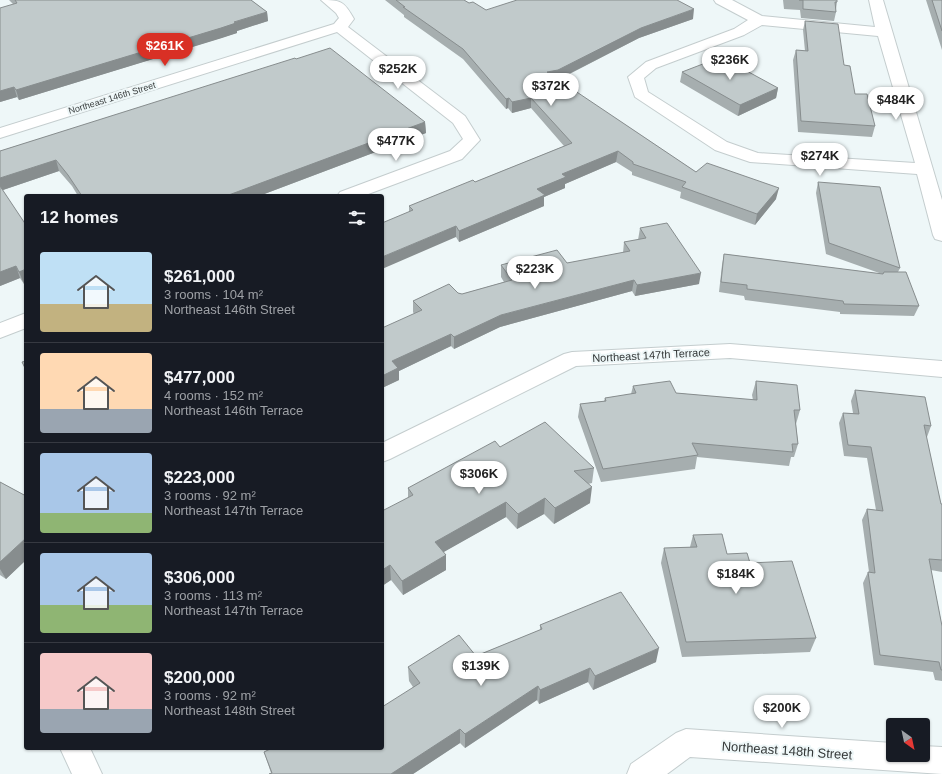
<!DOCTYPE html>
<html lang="en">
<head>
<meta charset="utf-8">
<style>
  body { margin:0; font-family:Helvetica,sans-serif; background:#20242c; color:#f1f3f6; height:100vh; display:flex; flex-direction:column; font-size:15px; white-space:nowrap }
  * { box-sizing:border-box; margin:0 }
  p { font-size:13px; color:#9ea1a6 }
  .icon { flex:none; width:22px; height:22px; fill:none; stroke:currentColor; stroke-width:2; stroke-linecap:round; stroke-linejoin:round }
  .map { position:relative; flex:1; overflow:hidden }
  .sheet { position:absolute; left:24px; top:194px; width:360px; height:556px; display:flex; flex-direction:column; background:#171b24; border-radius:4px; box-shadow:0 1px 3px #0004 }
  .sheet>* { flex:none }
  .needle { width:26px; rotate:147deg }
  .buttons { position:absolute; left:886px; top:718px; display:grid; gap:8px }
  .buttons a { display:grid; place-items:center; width:44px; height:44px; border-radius:4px; background:#171b24; box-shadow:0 1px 3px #0004; font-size:20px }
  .price { position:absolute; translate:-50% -34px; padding:0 9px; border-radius:14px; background:#fff; color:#222; font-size:13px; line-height:26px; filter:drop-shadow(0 1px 2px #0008) }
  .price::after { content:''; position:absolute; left:50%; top:24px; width:12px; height:9px; margin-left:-6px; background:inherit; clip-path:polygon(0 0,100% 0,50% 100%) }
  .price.selected { background:#d93025; color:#fff }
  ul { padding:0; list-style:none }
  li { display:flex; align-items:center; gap:12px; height:100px; padding:0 16px }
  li+li { border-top:1px solid #363941 }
  li span { display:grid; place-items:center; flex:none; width:112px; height:80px; border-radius:4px; color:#555 }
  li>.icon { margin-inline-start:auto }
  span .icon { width:48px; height:48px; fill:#fffc; stroke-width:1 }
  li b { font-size:17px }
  h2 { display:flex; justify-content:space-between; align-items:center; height:48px; padding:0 16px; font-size:17px }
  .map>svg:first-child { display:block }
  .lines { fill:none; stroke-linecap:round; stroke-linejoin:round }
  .minor-casing { stroke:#c4cdce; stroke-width:2 }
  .minor { fill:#fff; fill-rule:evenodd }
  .wall { fill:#a6aeaf }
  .shaded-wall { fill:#878d8e }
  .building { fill:#c1cacb; stroke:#878d8e }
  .labels { text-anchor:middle; stroke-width:4; stroke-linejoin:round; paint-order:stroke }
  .far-street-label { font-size:9px; fill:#353939; stroke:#eef7f8 }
  .street-label { font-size:11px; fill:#353939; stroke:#eef7f8 }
  .near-street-label { font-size:13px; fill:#353939; stroke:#eef7f8 }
</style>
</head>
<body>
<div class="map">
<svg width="942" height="774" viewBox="0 0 942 774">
  <rect width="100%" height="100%" fill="#eef7f8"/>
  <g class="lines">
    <defs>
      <path id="minor" d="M321,0c20,0 23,1 33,19l-6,8 117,89 15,24 -18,19 -99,37h-26l3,-4 110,-41 13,-12 -10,-16 -116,-91 -337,106v-10l334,-104 5,-6 -3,-5z
        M714,0h18l30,16 113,11 -6,-27h14l59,200v41l-7,-2 -2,-4 -16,-61 -167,-12 -35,-12 -80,-53 -7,-20 18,-15 88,-33 14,-9 -32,-17zM762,25l116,11 37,127 -157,-10 -31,-11 -79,-50 -4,-14 12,-10 88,-33z
        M26,313v15l-26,10v-15z
        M730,344l212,17v16l-212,-19 -154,8 -186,93 -8,3v-19l182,-89 8,-2z
        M686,729l207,14v12h30v-9l19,1v27l-252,-17 -23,17h-40l4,-10 45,-31z
        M60,748h30l12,26h-30z"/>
    </defs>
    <use href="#minor" class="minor-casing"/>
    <use href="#minor" class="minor"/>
  </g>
  <path class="wall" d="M9,0h242l16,12 1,9 -31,10v2l-218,67 -2,-3 -17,5 13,-98z
    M385,0h79l5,3 17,7 207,9 -54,19 -81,42 138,92 80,27 -21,26 -75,-27 1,-6 -49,-17v-3l-16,-10 -51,22v4l-21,9v9l-85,36 -3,-5 -47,-25v-6l66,-24 89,-36 -33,-38 -19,5 -4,-5 -2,1 -43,-50 -59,-42v-2z
    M783,0h54v2l-1,7v3l-2,9 -33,-3 -1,-8 -16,-1z
    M926,0h16v50z
    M805,21l39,44 11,29 20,32 -3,11 -74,-5 -5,-72 3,-10 9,1 -2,-21z
    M296,59l129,63 1,11 -167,63h-181l-6,-10 -13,-15 -56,19 21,94 -4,-6 -20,8v-135z
    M682,72l96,16 -2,10 -38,18 -58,-34z
    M818,182l82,86 -2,4 21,34 -5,10 -74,-2v-2l-95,-12 -1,-4 -25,-4 3,-27 2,-11 158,20 -56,-20 -10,-61z
    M640,228l59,56 -64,12 -3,-5 -132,36 -46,22 -3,-3 -52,25v9l-17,8 32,-74 -1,-2v-11l45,-8 4,1 42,-12 -3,-5v-12l66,-2 56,-10 1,-11 14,-2z
    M756,381l44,29 -4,14 2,20 -4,13h-3l-2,9 -92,-9 -2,12 -94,13 -23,-65 2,-13 24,-3 1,-3 26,-4 2,-8 43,7 77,7 -1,-5z
    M855,390l76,36 -4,11h-1l15,67h1v68l-11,-2 11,56v55l-7,-1 -2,-8 -59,-7 -11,-82 5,-11h1l-7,-52 5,-11 9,1 -9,-52 -23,-2 -5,-33 4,-10h10l-2,-12z
    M500,447l94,21 -2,15 -4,1 2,19 -36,21 -10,-10 -27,15 -11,-12 -63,35 3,3v15l-43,25 -12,-15 -9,6 26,-89v-9z
    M0,482l26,14v64l-20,19 -6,-4z
    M693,535l34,19 23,9 66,75 -6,14 -128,5 -21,-94 3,-15 26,-1z
    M540,625l116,37 -63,28 -5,-8 -49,22 -2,-4 -72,48 -5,-5 -47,31h-144l2,-1 -7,-21 118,-4 31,-61 -4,-6 -1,-14 68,-11 64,-26z"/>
  <path class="shaded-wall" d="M694,9l-1,10 -54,19 -82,42 -10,-8 94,-44z
    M267,12l1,9 -31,10v2l-15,5 -203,62 -3,-10z
    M14,87l3,10 -17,5v-11z
    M778,88l-2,10 -38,18 2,-11z
    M509,98l-1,10 -2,1v-10z
    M531,98v10l-19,5v-11z
    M425,122l1,11 -167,63h-33z
    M618,151l-2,11 -51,22v4l-21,9v9l-85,36v-11l78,-42 25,-15z
    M56,160l3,11 -59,20v-13z
    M779,188l-3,11 -21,26 2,-11z
    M456,226v11l-74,32v-12z
    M16,266l4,12 -20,8v-14z
    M26,269v14l-2,1 -5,-12z
    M701,273l-2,11 -64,12 2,-11z
    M634,280l-2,11 -132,36 -46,22v-12l47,-22z
    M451,334v12l-52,25v9l-17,8v-12l10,-15z
    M592,487l-2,16 -36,21 1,-16z
    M545,498l-1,16 -27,15 1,-15z
    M506,502v15l-71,40v-15z
    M26,538v22l-20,19 -6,-10v-7z
    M446,555v15l-43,25 -1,-14z
    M390,565l1,15 -9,6v-16z
    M659,648l-3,14 -63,28 2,-14z
    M590,668l-2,14 -49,22 1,-14z
    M538,686l-1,14 -72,48v-14z
    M460,729v14l-47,31h-22z"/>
  <path class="building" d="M15,0h236l16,12 -33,10 2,1 -15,5 -205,62 -2,-3 -14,4v-83l17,-5z
    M396,0h68l5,3 4,-1 13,8 31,-10h160l17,9 -53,19 -83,42 -11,2 149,100 11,-9 72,25 -22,26 -75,-27 4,-5 -53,-18v-2l-15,-11 -56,23 4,3 -29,12 8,6 -86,36 -3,-5 -74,31v-34l31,-13 -4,-4 64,-26 2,2 97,-39 -41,-45 -19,4 -3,-4 -3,1 -43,-50 -60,-42h2z
    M799,0h38v2h-2l1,10 -33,-3v-9z
    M932,0h10v31z
    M805,21l33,3 6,41 6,1 5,28h12l8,32 -74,-5 -5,-71 12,1z
    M330,48l95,74 -199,74h-144l-14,-21 -12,-15 -56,18v-27l295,-93 1,1z
    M721,57l57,31 -38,17 -58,-33z
    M818,182l62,5 20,81 -71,-25z
    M0,186l26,39v44l-7,3 -3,-6 -16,6z
    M667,223l34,50 -64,12 -3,-5 -133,35 -47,22 -3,-3 -59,27 6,7 -16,8v-48l40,-18 -9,-9 36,-17 9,9 4,1 50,-14 -11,-15 56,-15 10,13 63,-12 -6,-9 22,-4 -6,-10z
    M724,254l159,20 1,-2h22l13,34 -75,-2 -1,-3 -96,-12v-4l-26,-3z
    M26,361v9l-4,-8z
    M670,381l6,12 81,7 -1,-19 41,4 3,25h-6l4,34h-6l1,8 -101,-9 6,12 -95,14 -23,-65 26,-3 -1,-3 31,-5 -3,-7z
    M855,390l70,7 6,29 -7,-1 17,79h1v56l-13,-1 13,67v44h-1l-2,-8 -59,-7 -12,-83 7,1 -8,-64 16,2 -12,-64 -23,-2 -5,-32 16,1z
    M545,422l49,46 -20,3 18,16 -37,21 -10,-10 -27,16 -12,-12 -71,40 11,13 -44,26 -12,-16 -8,5v-59l31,-16 -5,-7 87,-47 5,6z
    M0,482l26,14v42l-26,24z
    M722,534l5,20 20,-1 3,10 42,-2 24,77 -130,4 -22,-94 33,-1 -4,-12z
    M621,592l38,56 -64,28 -5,-8 -50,22 -2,-4 -73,48 -5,-5 -69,45h-122l3,-1 -8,-21 8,-4h110v-41l38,-24 -12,-16 51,-32 17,21 66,-27 -2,-4z"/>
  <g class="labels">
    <g class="far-street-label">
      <text transform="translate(112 98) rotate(-17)" y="3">Northeast 146th Street</text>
    </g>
    <g class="street-label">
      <text transform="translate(651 355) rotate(-3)" y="4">Northeast 147th Terrace</text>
    </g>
    <g class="near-street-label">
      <text transform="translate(787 750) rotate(4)" y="5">Northeast 148th Street</text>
    </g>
  </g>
</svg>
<div class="buttons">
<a><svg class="needle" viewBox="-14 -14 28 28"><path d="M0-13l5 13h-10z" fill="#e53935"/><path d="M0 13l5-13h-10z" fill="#9ea1a6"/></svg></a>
</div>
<b class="price selected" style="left:165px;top:67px">$261K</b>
<b class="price" style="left:730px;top:81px">$236K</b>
<b class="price" style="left:398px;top:90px">$252K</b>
<b class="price" style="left:551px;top:107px">$372K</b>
<b class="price" style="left:896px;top:121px">$484K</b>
<b class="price" style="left:396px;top:162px">$477K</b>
<b class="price" style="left:820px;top:177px">$274K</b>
<b class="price" style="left:535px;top:290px">$223K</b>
<b class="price" style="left:479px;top:495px">$306K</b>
<b class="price" style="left:736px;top:595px">$184K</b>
<b class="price" style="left:481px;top:687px">$139K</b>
<b class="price" style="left:782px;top:729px">$200K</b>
<section class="sheet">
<h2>12 homes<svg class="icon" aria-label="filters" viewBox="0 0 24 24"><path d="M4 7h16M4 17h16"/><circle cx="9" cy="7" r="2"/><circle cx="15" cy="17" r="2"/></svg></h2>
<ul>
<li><span style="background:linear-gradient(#bfe0f5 65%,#c2b280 0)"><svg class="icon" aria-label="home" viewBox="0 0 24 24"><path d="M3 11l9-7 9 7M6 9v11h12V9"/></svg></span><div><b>$261,000</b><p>3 rooms · 104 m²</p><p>Northeast 146th Street</p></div></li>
<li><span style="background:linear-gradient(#ffd9b3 70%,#9aa5b1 0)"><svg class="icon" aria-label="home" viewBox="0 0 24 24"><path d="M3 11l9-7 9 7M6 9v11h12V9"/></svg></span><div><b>$477,000</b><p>4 rooms · 152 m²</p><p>Northeast 146th Terrace</p></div></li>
<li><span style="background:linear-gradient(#a9c7e8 75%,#8fb573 0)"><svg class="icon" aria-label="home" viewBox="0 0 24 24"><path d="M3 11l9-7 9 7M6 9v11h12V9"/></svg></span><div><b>$223,000</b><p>3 rooms · 92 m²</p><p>Northeast 147th Terrace</p></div></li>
<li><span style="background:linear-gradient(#a9c7e8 65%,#8fb573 0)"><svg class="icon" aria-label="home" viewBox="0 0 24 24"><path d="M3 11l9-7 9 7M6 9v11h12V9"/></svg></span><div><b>$306,000</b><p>3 rooms · 113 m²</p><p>Northeast 147th Terrace</p></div></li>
<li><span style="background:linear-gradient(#f6c9c9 70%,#9aa5b1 0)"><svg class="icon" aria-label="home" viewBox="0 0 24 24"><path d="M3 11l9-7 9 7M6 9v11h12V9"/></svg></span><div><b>$200,000</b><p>3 rooms · 92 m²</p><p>Northeast 148th Street</p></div></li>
</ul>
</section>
</div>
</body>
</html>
